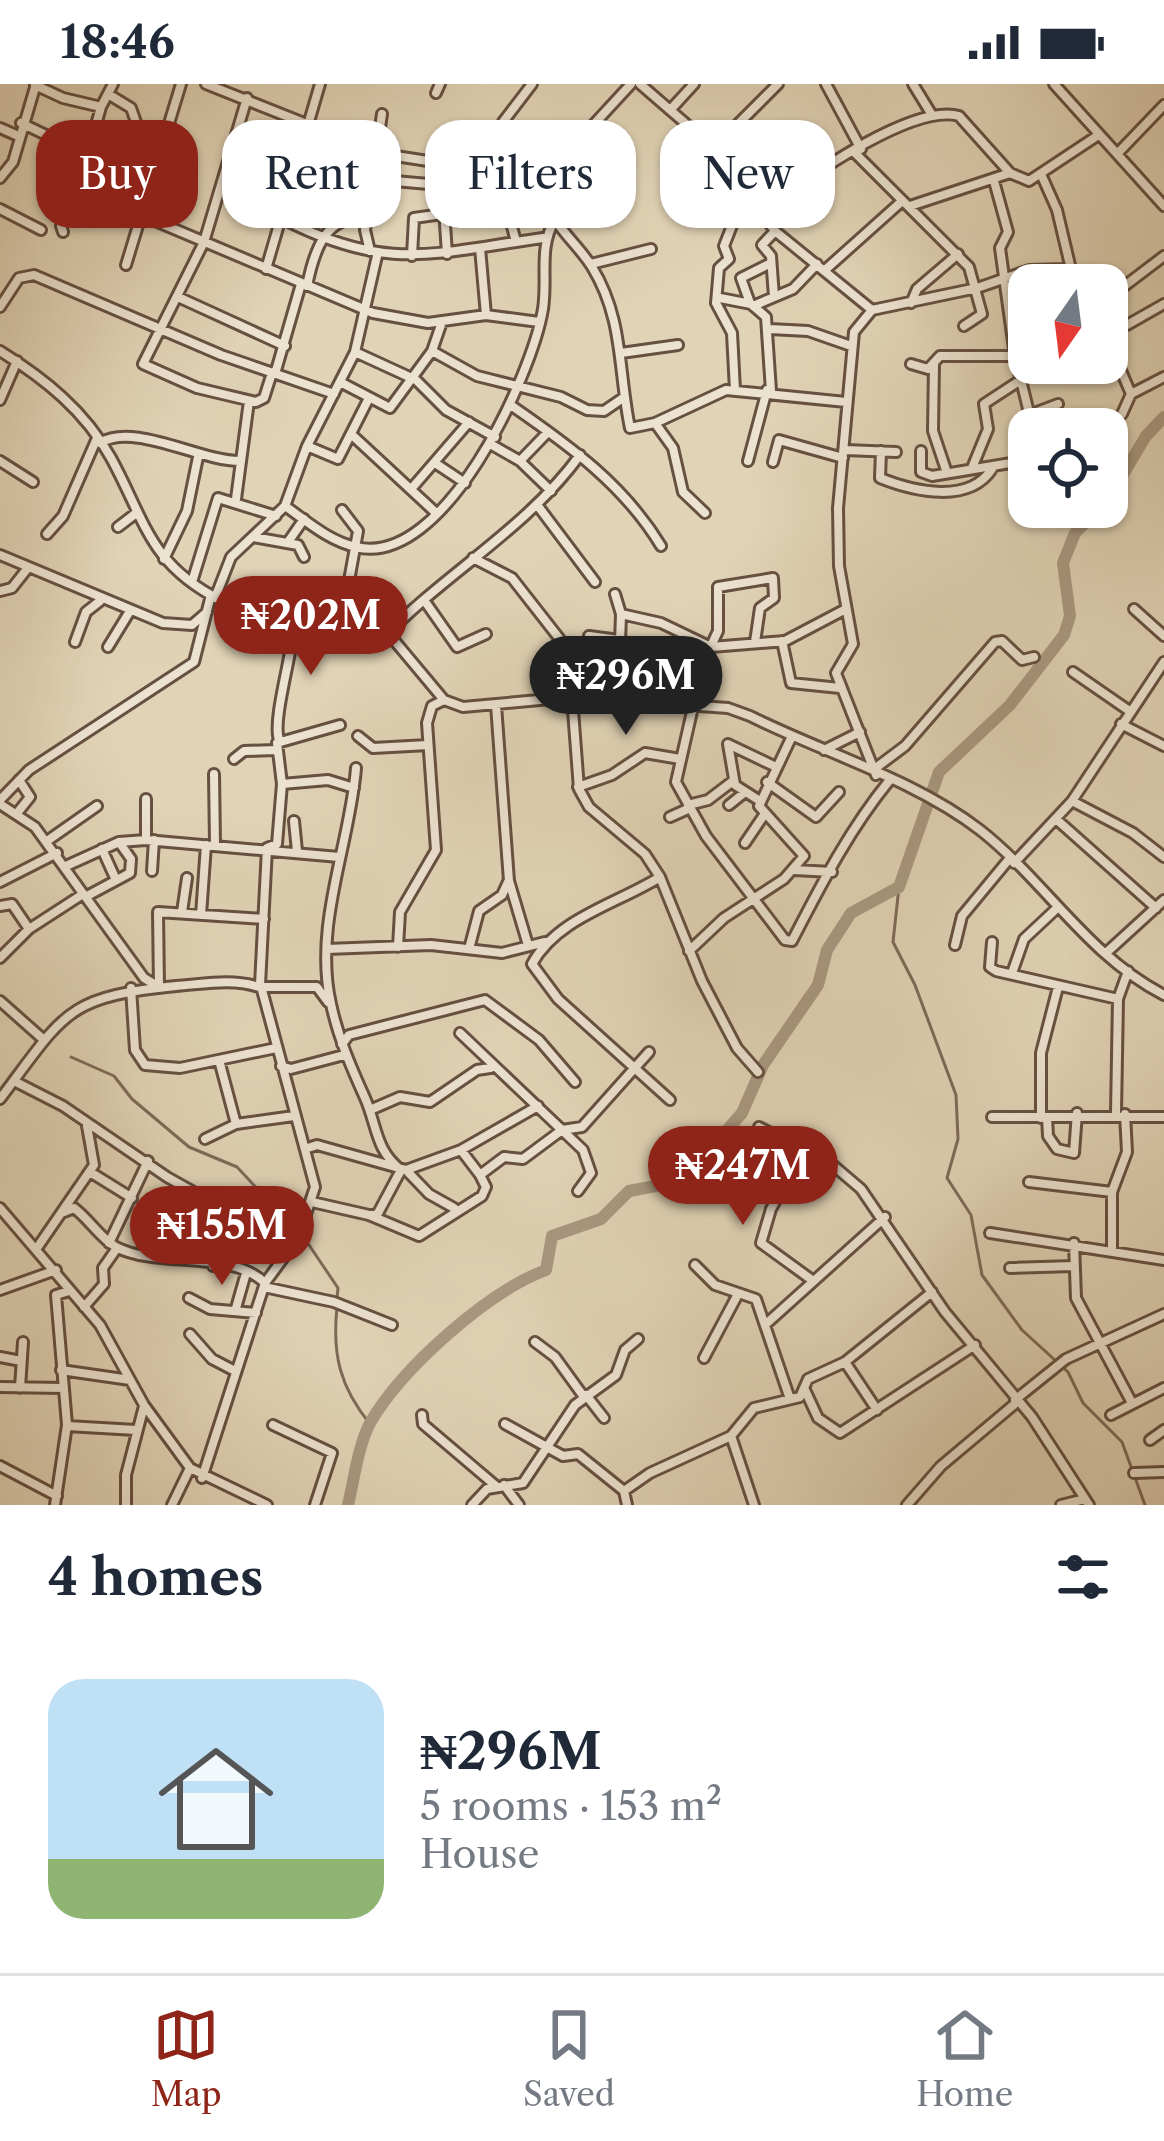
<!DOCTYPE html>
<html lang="en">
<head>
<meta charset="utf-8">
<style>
  body { margin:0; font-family:"Libre Caslon Text",serif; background:#f6f6f7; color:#1f2937; height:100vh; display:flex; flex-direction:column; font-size:45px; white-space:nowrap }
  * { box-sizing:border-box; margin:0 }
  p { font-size:39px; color:#747a83 }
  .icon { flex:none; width:66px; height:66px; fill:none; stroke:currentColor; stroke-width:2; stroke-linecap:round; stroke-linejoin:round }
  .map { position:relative; height:1421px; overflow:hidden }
  .side { display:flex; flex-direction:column; background:#fff; flex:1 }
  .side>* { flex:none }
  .hud { position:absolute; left:36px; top:36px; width:1092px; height:108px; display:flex; gap:24px }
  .needle { width:78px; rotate:194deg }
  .tools { position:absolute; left:1008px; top:180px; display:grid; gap:24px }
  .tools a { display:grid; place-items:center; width:120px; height:120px; border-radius:24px; background:#fff; box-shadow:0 3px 9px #0004; font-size:60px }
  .price { position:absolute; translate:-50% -102px; padding:0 27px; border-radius:42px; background:#8f2418; color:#fff; font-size:39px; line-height:78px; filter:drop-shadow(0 3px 6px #0008) }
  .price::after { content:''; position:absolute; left:50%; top:72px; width:36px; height:27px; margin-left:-18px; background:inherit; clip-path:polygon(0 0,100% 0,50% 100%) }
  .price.selected { background:#222; color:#fff }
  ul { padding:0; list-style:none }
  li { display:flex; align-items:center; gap:36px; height:300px; padding:0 48px }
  li span { display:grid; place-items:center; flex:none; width:336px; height:240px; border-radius:36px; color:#555 }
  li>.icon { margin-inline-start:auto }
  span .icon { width:144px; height:144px; fill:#fffc; stroke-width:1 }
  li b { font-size:51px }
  h2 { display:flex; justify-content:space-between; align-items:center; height:144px; padding:0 48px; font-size:51px }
  .tag { padding:0 42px; border-radius:36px; background:#fff; box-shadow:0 3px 9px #0004; font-size:42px; line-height:108px }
  .tag.selected { background:#8f2418; color:#fff }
  .status { display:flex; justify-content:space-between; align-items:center; height:84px; padding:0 60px; background:#fff; direction:ltr }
  .status svg { height:33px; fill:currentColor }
  .dock { display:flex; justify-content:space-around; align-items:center; height:168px; border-top:3px solid #e0e1e3; background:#fff; font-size:33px; color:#747a83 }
  .dock a { display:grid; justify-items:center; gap:6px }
  .dock .selected { color:#8f2418 }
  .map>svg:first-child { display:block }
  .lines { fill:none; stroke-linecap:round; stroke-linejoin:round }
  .stream { stroke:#7e6a58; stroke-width:3 }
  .river { stroke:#a99881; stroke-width:12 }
  .minor-casing { stroke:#665041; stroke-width:14 }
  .minor { stroke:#ece2d0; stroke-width:8 }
</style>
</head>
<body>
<div class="status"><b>18:46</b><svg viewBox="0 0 49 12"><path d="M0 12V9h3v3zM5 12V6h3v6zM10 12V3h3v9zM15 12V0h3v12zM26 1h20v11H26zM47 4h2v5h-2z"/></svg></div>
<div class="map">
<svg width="1164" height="1421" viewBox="0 0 1164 1421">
  <rect width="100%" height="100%" fill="#e1d3b6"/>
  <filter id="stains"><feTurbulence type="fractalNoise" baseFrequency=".00167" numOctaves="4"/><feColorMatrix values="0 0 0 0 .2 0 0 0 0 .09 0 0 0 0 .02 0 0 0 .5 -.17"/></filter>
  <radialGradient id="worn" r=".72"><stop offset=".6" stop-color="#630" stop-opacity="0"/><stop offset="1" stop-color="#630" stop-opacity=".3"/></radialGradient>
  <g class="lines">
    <path class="stream" d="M899,803l-6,55 22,43 41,110 2,44 -11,39 24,37 11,60 40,55 46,42 15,31 39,39 23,63
      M71,973l43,19 18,23 57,48 48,20 70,75 31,46 -1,10
      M337,1223c-5,48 3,80 33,117"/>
    <path class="river" d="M1107,417l39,-65 18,-19
      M348,1421c6,-25 10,-59 22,-82 32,-55 117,-131 176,-153l6,-34 49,-17 28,-28 54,-10 59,-68 21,-48 55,-80 9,-35 24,-37 48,-26 40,-115 71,-67 54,-70 6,-19 -7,-53 12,-30 27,-26"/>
    <defs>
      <path id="minor" d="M206,0l103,41
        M631,0l-48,52 -39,53c2,32 33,53 48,78 32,52 26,104 38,161l25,-5 71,-33 120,12
        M640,0l74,64 61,83 97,79
        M826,0l35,65
        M913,0l19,31
        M1054,0l110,122
        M35,1l28,13 38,9
        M436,9l4,-9
        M108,10l23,14 6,17 27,12
        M247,14l-43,144 -61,122 54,24 59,14 8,-4 8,-25
        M672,24l22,-24
        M21,39l67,32
        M0,44l16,7
        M304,56l38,19 28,30
        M714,64l64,-64
        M854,68l115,115 13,47 -18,12
        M376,69l65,10 46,-1 16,-40 29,-38
        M1118,69l46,-48
        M338,72l11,-25
        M441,79l6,91
        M0,94l13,-16 23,-78
        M372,95l68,6
        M994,97l14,51 -8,16 15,108 18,73
        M79,102l49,29 20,3 225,95 55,10 58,-8 53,7
        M440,105l47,-8
        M75,116l26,-93 12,-23
        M910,122l100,-33
        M0,125l41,21
        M508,127l8,31
        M757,129c41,-28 154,-111 202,-97l51,57 19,8 68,-45
        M283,135c105,54 150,34 260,19
        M63,148l-2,-6 18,-29
        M480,164l6,67
        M370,167l-5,-21 17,-116
        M412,172l2,-38 28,-4
        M591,180l60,-15
        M126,181l55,-181
        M266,185l54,-185
        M825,186l76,-68
        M307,202c7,-35 19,-73 59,-67
        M1114,210l50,-38
        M178,213l107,49
        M774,213l-3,-41 -9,-11 13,-14
        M720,214l31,6 15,13 5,74
        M750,219l-9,-25 28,-14
        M911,219l6,-14 41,-35
        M753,222l40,-17 24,-25
        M0,223l19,-29 15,-3 187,80 113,39
        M770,245l38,2 43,15
        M1107,245l20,-4 37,-21
        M1107,254l24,56
        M1014,261l15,-3
        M0,267c45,28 85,60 111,107 34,62 38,106 109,142 57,29 103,15 160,32l13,7 51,61 19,7 109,-10 156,11 22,8c74,37 164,63 230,114 65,51 108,126 184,165
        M432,267l45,25 84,21 26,13 17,1 19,-13
        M355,268l61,28 30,30 49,27
        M621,269l57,-8
        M911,280l17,5 12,-13h75
        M934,280l-1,67 13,39
        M275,290l26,-90
        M340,298l50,26 42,-57 10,-29
        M735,306l-3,-57 -16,-30 3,-35 10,-9 -5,-13 20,-51
        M0,316l17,-39
        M512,322c58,40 112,79 149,140
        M1122,330l9,-20 33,-17
        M1029,331l29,-11
        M655,339l18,25 10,44 22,21
        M351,350l84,78
        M100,359c34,-21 99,18 140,18
        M492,361l28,16 31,30
        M307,362l31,13 31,-61
        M845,366l51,2
        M881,367l-1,27c35,14 89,26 112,-9
        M921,367v21l11,4 97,-16
        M0,377l33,21
        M520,377l28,-29
        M748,377l19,-71
        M773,378l6,-22 64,18
        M435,379l30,20
        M972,384l16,-39 -4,-25 35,-23
        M412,404l57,-66
        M236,415l13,-98
        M285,422c23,16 44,35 71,41 88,22 176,-172 187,-238 5,-33 -5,-60 12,-90
        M538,422l57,76
        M118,443l17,-13
        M47,450l16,-18 34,-78
        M253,453l45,8 6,12
        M288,458l16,-23
        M0,471l163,68 29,2 15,-13
        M473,474l39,20 61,78
        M164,475l23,-48 11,-54
        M192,498l26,-84 58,18
        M0,507l12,-3 15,-19
        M615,510l6,20 -3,87
        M215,514l16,-41 54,-51 22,-60 48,-94 22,-96
        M424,516l33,47 29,-13
        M1134,525l30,27
        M621,530l40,9 50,24 74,-6 59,-31
        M341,541l17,-94 -16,-21
        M385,552c62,-64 141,-107 195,-181
        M589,552l30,4
        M782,557l9,42 49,5
        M75,558l11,-30 14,-11
        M755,558l5,-34 14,-10 -1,-20 -55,9v44l-15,32 -27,119 30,54 79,104 7,1c29,-56 57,-111 97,-160
        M108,563l22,-36
        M1073,588l55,38
        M572,613l7,92 10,18 56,47 15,23 42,104 35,67 21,24
        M496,621l13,176 19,64
        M1121,640l43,22
        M358,652l15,12 55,-3
        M279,656c-7,-21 14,-87 15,-116
        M824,666l36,-18
        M234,675l10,-8 32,-1
        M877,683l28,-21 90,-104 7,-1 20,19 12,-3
        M356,684c-6,77 -43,157 -25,236 7,33 20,63 34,94 12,27 10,52 36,72
        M214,690l1,70
        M876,691l-40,-102 17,-29 -14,-78 -1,-58 16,-176 18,-22 105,-22 52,-18 37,-1 4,-4 -13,-55 -16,-36
        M767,698l49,35 23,-25
        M282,700l46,-4 26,8
        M578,703l34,-12 33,-22 35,6
        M0,716l29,-30 165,-108 17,-67
        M760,717l-25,-16 -7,-41 46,22
        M1072,717l61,32 31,24
        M0,720l35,23 109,151 15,9 -1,-75 106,7
        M688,721l20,-5 25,-19
        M729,721l15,-12
        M18,728l12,-15 -11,-17
        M670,733l20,-9
        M1056,735l100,89
        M294,737l3,30
        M146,756v-41
        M47,757l50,-35
        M745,759l19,-28
        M102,765l14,31
        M1014,779l58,-62 92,-139
        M66,782l53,-24 27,-2 193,17
        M794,786l38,2
        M152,787l2,-31
        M660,793c-43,27 -103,41 -128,87l26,35 112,101
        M0,798l57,-29
        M87,812l43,-23 1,-14 -12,-17
        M0,822l12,-2 17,25
        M182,828l5,-34
        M201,831l5,-70
        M992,858l-2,25 6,4 122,28
        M955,861l7,-29 48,-58
        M398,863l2,-35 36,-62 -9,-127 5,-17 12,-6
        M327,865l104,-4 71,8 43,-11
        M469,865l10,-38 23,-16 6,-13
        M689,867l35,-33 60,-39 20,-23 -45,-50 33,-70
        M1106,869l58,-53
        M0,874l29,-29 54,-35
        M1012,889l12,-34 32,-30
        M260,901l7,-137 10,-4 5,-60 -5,-41 63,-18
        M265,903h52l11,15
        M131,904l4,62 10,15 35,3 96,-20
        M0,917l44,39
        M460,949l123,117 8,23 -13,18
        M342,960l7,-9 136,-35 54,40 36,42
        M219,976l17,64
        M281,982l10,3 53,-14
        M14,997l49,25 104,71 66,37 -20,52
        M0,1015c65,-86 65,-102 176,-113 28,-2 56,-8 83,1
        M370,1026l30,-13 30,5 47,-32 13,-2
        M1116,1029l2,-114 10,-28
        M992,1033h172
        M1047,1033l1,19 9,13 17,4 3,-40
        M1041,1034v-65l17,-66
        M759,1043l75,39 27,23 84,123 87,105 57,88
        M205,1055l31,-15 58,-8
        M305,1065l12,-4 89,25 55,-20 77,-44
        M461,1066l19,25
        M803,1067l-32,58 -10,34 51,37
        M406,1086l23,24 25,14
        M90,1088l42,26
        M1029,1098l83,10
        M312,1118l57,13 50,21 63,-40 4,-9 -6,-12 24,-18 19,2 39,-29 20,-3 67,-75
        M0,1124l100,117 44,80 46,63 77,37
        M64,1128l10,-4c15,11 27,31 42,39 42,22 114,2 149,36
        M369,1131h8l24,-45
        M990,1149l174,27
        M109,1159l39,-82
        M1074,1159l2,55 56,105
        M37,1164l57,-83 -7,-39
        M1112,1167v-59l15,-40 -2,-38
        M695,1181l20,20 41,14 34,100
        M1010,1184l64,-2
        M264,1203l70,15 58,23
        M0,1206l56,-20
        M189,1214l21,11 46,4
        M84,1223l20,-23 -1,-16 14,-20
        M236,1224l10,-35
        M766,1240l119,-107
        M190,1250l22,25 23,12
        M535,1258l20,15 29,40
        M0,1273l21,4
        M704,1274l34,-64
        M845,1278l32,48
        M61,1286l69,10
        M0,1303l64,1
        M20,1304l3,-46
        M805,1306l13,28 22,15 135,-88
        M586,1311l18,23
        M1015,1316l51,-41 98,-45
        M422,1331l1,9 73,62
        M1111,1331l53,-27
        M505,1340l58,32 15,-2 46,37 3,14
        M273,1341l59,28 -17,52
        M67,1342l69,4
        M731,1352l23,69
        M1150,1356l14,-10
        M0,1382l57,30
        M1134,1389l30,-1
        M202,1394l63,-195 33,-45 17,-51 -53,-197
        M504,1401l15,20
        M624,1407l26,-18 81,-37 23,-28 46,-11 8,-18 37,-17 87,-70
        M55,1421l12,-80 -11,-130 13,-4
        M126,1421v-30l18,-69
        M172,1421l18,-37
        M472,1421l15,-16 36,-6 52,-78 41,-30 9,-25 13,-11
        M907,1421l34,-39 76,-64
        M1061,1421l24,-6"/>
    </defs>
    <use href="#minor" class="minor-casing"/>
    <use href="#minor" class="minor"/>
  </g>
  <rect width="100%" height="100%" filter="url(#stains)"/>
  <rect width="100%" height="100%" fill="url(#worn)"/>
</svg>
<div class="tools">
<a><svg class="needle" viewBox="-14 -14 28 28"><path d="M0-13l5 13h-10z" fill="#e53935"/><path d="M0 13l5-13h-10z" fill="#747a83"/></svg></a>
<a><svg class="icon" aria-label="locate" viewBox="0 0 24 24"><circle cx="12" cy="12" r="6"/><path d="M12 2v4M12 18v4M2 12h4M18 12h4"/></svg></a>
</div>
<b class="price" style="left:311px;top:594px">₦202M</b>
<b class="price selected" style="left:626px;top:654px">₦296M</b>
<b class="price" style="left:743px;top:1144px">₦247M</b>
<b class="price" style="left:222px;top:1204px">₦155M</b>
<div class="hud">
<a class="tag selected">Buy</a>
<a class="tag">Rent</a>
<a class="tag">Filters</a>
<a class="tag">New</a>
</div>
</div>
<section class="side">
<h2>4 homes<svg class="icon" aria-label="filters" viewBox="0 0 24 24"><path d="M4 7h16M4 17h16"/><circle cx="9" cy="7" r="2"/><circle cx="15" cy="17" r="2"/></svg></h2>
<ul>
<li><span style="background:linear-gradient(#bfe0f5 75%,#8fb573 0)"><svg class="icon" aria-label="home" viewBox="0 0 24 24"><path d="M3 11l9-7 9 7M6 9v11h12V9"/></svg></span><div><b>₦296M</b><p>5 rooms · 153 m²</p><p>House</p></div></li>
</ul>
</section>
<nav class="dock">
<a class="selected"><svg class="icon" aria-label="map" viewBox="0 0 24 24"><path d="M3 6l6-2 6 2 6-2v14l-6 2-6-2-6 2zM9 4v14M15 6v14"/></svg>Map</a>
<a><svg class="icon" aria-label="saved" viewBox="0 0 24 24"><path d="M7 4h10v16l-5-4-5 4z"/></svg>Saved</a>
<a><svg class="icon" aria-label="home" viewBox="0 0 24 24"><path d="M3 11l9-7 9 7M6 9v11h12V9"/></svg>Home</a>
</nav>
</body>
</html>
